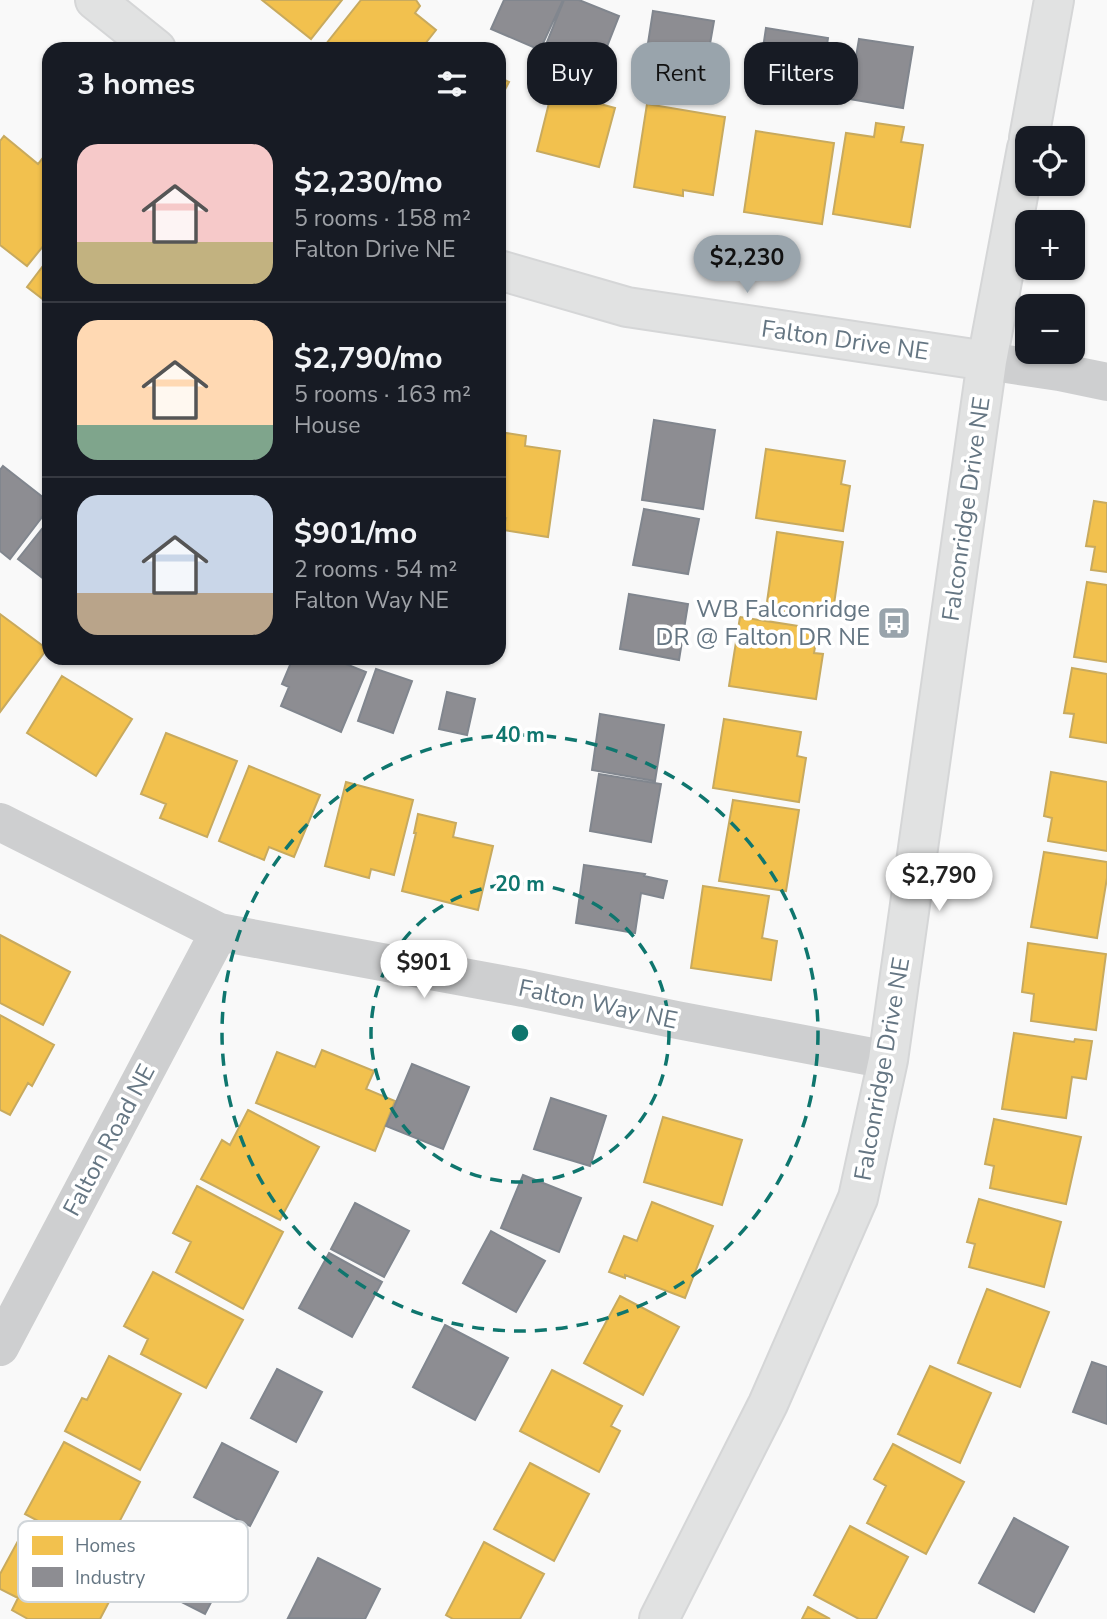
<!DOCTYPE html>
<html lang="en">
<head>
<meta charset="utf-8">
<style>
  body { margin:0; font-family:"Nunito Sans",sans-serif; background:#20242c; color:#f1f3f6; height:100vh; display:flex; flex-direction:column; font-size:26px; white-space:nowrap }
  * { box-sizing:border-box; margin:0 }
  p { font-size:23px; color:#9ea1a6 }
  .icon { flex:none; width:38px; height:38px; fill:none; stroke:currentColor; stroke-width:2; stroke-linecap:round; stroke-linejoin:round }
  .map { position:relative; flex:1; overflow:hidden }
  .panel { position:absolute; left:42px; top:42px; width:464px; height:623px; display:flex; flex-direction:column; background:#171b24; border-radius:21px; box-shadow:0 2px 5px #0004 }
  .panel>* { flex:none }
  .hud { position:absolute; left:527px; top:42px; width:474px; height:63px; display:flex; gap:14px }
  .tools { position:absolute; left:1015px; top:126px; display:grid; gap:14px }
  .tools a { display:grid; place-items:center; width:70px; height:70px; border-radius:14px; background:#171b24; box-shadow:0 2px 5px #0004; font-size:35px }
  .price { position:absolute; translate:-50% -60px; padding:0 16px; border-radius:24px; background:#fff; color:#222; font-size:23px; line-height:46px; filter:drop-shadow(0 2px 4px #0008) }
  .price::after { content:''; position:absolute; left:50%; top:42px; width:21px; height:16px; margin-left:-10px; background:inherit; clip-path:polygon(0 0,100% 0,50% 100%) }
  .price.active { background:#99a4ac; color:#111 }
  ul { padding:0; list-style:none }
  li { display:flex; align-items:center; gap:21px; height:175px; padding:0 35px }
  li+li { border-top:2px solid #363941 }
  li span { display:grid; place-items:center; flex:none; width:196px; height:140px; border-radius:21px; color:#555 }
  li>.icon { margin-inline-start:auto }
  span .icon { width:84px; height:84px; fill:#fffc; stroke-width:1 }
  li b { font-size:30px }
  h2 { display:flex; justify-content:space-between; align-items:center; height:84px; padding:0 35px; font-size:30px }
  .tag { padding:0 24px; border-radius:21px; background:#171b24; box-shadow:0 2px 5px #0004; font-size:24px; line-height:63px }
  .tag.active { background:#99a4ac; color:#111 }
  .map>svg:first-child { display:block }
  .homes { fill:#f2c14e; stroke:#c8aa5e; stroke-width:2 }
  .industry { fill:#8d8d92; stroke:#81868e; stroke-width:2 }
  .lines { fill:none; stroke-linecap:round; stroke-linejoin:round }
  .secondary-casing { stroke:#d5d6d7; stroke-width:42 }
  .street { stroke:#cecfd0; stroke-width:38 }
  .secondary { stroke:#e1e2e2; stroke-width:38 }
  .ring { fill:none; stroke:#0f766e; stroke-width:3.5; stroke-dasharray:12 9 }
  .labels { text-anchor:middle; stroke-width:7; stroke-linejoin:round; paint-order:stroke }
  .street-label { font-size:24px; fill:#657683; stroke:#fff }
  .poi-label { font-size:24px; fill:#657683; stroke:#fff; text-anchor:end }
  .key { fill:#fff; stroke:#d1d6da; stroke-width:2 }
  .key-label { font-size:19px; fill:#657683 }
  .centre { fill:#0f766e; stroke:#fff; stroke-width:3.5 }
  .ring-label { font-size:21px; text-anchor:middle; font-weight:bold; fill:#0f766e; stroke:#fff; stroke-width:7; stroke-linejoin:round; paint-order:stroke }
</style>
</head>
<body>
<div class="map">
<svg width="1107" height="1619" viewBox="0 0 1107 1619">
  <rect width="100%" height="100%" fill="#f9f9f9"/>
  <path class="homes" d="M262,0h80l-31,39z
    M361,0h55l4,6 -5,7 21,17 -15,19h-99z
    M499,77l10,5 -10,19z
    M552,91l63,17 -16,59 -62,-16z
    M647,104l78,13 -12,78 -30,-5v6l-49,-9z
    M876,123l28,4 -3,15 22,3 -13,82 -77,-13 13,-81 28,4z
    M756,131l78,12 -12,81 -78,-12z
    M4,136l34,28 11,-14v89l-22,27 -27,-21v-104z
    M49,258v46l-22,-17z
    M499,432l27,4 -1,10 35,5 -12,86 -45,-7 3,-12 -7,-1z
    M766,449l79,12 -4,23 9,2 -7,45 -87,-13z
    M1094,501l13,2v69l-16,-2 4,-23 -9,-1z
    M777,532l66,10 -11,76 -66,-9z
    M1087,582l20,3v77l-33,-5z
    M0,614l47,35 -47,63z
    M740,617l78,12 -4,24 9,1 -7,45 -87,-13z
    M1072,668l35,6v69l-37,-6 4,-23 -10,-1z
    M62,676l70,43 -36,57 -69,-43z
    M724,719l77,13 -4,24 9,2 -7,44 -86,-14z
    M166,733l71,28 -30,76 -47,-19 6,-14 -25,-10z
    M249,766l71,29 -26,62 -25,-10 -5,13 -45,-19z
    M1051,772l56,10v69l-59,-10 4,-23 -8,-2z
    M346,782l67,18 -19,75 -23,-6 -2,9 -44,-12z
    M733,800l66,10 -13,81 -67,-10z
    M418,814l38,9 -3,14 40,9 -15,64 -76,-19 14,-58h-2z
    M1044,852l63,10v16l-10,60 -66,-11z
    M703,886l66,10 -7,42 15,3 -6,39 -80,-12z
    M0,935l70,37 -27,53 -43,-22z
    M1028,943l78,11 -10,76 -65,-9 3,-27 -12,-2z
    M0,1015l54,30 -22,41 -4,-3 -18,32 -10,-5z
    M1014,1033l60,9 1,-3 17,2 -6,38 -14,-2 -6,41 -64,-9z
    M322,1050l52,21 -8,18 29,12 -20,50 -119,-48 21,-51 38,15z
    M248,1110l71,37 -39,73 -79,-41 21,-39 8,5z
    M663,1117l79,23 -20,65 -78,-23z
    M994,1119l87,18 -15,67 -76,-16 4,-22 -9,-2z
    M197,1186l86,46 -40,77 -67,-37 15,-30 -18,-9z
    M979,1199l82,23 -17,65 -75,-20 6,-23 -8,-2z
    M652,1202l61,24 -28,72 -60,-23v3l-16,-6 15,-36 13,5z
    M153,1272l90,48 -37,68 -65,-34 7,-15 -24,-13z
    M987,1289l62,23 -29,75 -62,-24z
    M620,1296l59,31 -36,68 -59,-32z
    M109,1356l72,38 -41,76 -75,-39 17,-33 5,2z
    M930,1366l61,27 -31,70 -62,-29z
    M552,1370l70,36 -11,20 9,5 -21,41 -79,-41z
    M64,1442l76,40 -38,73 -77,-41z
    M893,1444l71,38 -38,72 -59,-31 19,-37 -12,-7z
    M530,1463l59,31 -35,67 -60,-32z
    M850,1526l58,31 -32,62h-17l-45,-24z
    M25,1528l96,51 -21,40h-72l-16,-9 6,-12 -18,-9v-15z
    M484,1542l60,32 -24,45h-67l-7,-4z
    M808,1607l22,12h-28z"/>
  <path class="industry" d="M504,0h59l-23,50 -49,-21z
    M564,0h15l40,16 -22,56 -31,-11 -8,22 -21,-8 8,-23h-2z
    M653,11l61,10 -10,57 -60,-9z
    M766,28l62,10 -9,60 -62,-10z
    M859,39l54,8 -10,61 -54,-9z
    M654,420l61,10 -12,79 -61,-9z
    M3,466l46,36v6l-39,51 -10,-8v-81z
    M644,509l55,10 -11,55 -55,-9z
    M49,520v63l-31,-24z
    M629,594l59,10 -9,56 -59,-11z
    M293,658h38l35,14 -25,60 -60,-26 8,-19 -7,-3z
    M376,669l36,12 -19,52 -35,-12z
    M447,692l28,7 -8,36 -28,-6z
    M600,714l64,11 -9,56 -63,-11z
    M599,774l62,10 -10,58 -61,-11z
    M584,865l61,9 -1,2 23,5 -4,17 -22,-5 -6,40 -59,-10z
    M412,1064l57,23 -26,62 -57,-23z
    M551,1098l55,18 -16,50 -56,-17z
    M523,1175l58,23 -22,54 -58,-24z
    M355,1203l54,28 -25,46 -53,-28z
    M491,1231l54,30 -29,51 -53,-29z
    M329,1253l53,29 -30,55 -53,-29z
    M445,1325l63,33 -33,62 -62,-33z
    M1092,1362l15,5v57l-34,-12z
    M277,1369l45,23 -26,50 -45,-24z
    M222,1443l56,29 -28,54 -56,-29z
    M1014,1518l54,29 -34,65 -55,-29z
    M183,1539l48,25 -26,50 -49,-25z
    M318,1558l62,31 -15,30 -77,-1z"/>
  <g class="lines">
    <defs>
      <path id="secondary" d="M95,0l61,49
        M1029,138l25,-138
        M499,270l128,37 360,54
        M659,1619l109,-215 90,-206 30,-138 99,-699 40,-213"/>
    </defs>
    <use href="#secondary" class="secondary-casing"/>
    <path class="street" d="M987,361l72,11 48,10
      M0,822l219,110 304,56 154,32 211,40
      M0,1347l219,-415"/>
    <use href="#secondary" class="secondary"/>
  </g>
  <g class="ring">
    <circle cx="520" cy="1033" r="149"/>
    <circle cx="520" cy="1033" r="298"/>
  </g>
  <defs>
    <symbol id="bus-square" viewBox="-11 -11 22 22"><rect x="-9" y="-9" width="18" height="18" rx="4" fill="#99a4ac" stroke="#fff"/><path d="M-5-6H5V4H4V6H2V4H-2V6H-4V4H-5ZM-3.5-4V0h7V-4ZM-3.5 1.2v1.5H-2V1.2ZM2 1.2v1.5H3.5V1.2Z" fill="#fff"/></symbol>
  </defs>
  <g fill-rule="evenodd">
    <use href="#bus-square" x="875" y="604" width="38" height="38"/>
  </g>
  <g class="labels">
    <g class="street-label">
      <text transform="translate(845 340) rotate(8)" y="8">Falton Drive NE</text>
      <text transform="translate(966 509) rotate(-82)" y="8">Falconridge Drive NE</text>
      <text transform="translate(598 1004) rotate(12)" y="8">Falton Way NE</text>
      <text transform="translate(882 1069) rotate(-80)" y="8">Falconridge Drive NE</text>
      <text transform="translate(109 1140) rotate(-62)" y="8">Falton Road NE</text>
    </g>
    <g class="poi-label">
      <text x="870" y="617">WB Falconridge<tspan x="870" dy="28">DR @ Falton DR NE</tspan></text>
    </g>
  </g>
  <rect x="18" y="1521" width="230" height="81" rx="10" class="key"/>
  <rect x="32" y="1536" width="31" height="19" fill="#f2c14e"/>
  <rect x="32" y="1567" width="31" height="20" fill="#8d8d92"/>
  <g class="key-label">
    <text x="75" y="1552">Homes</text>
    <text x="75" y="1584">Industry</text>
  </g>
  <circle cx="520" cy="1033" r="10" class="centre"/>
  <g class="ring-label">
    <text x="520" y="742">40 m</text>
    <text x="520" y="891">20 m</text>
  </g>
</svg>
<div class="tools">
<a><svg class="icon" aria-label="locate" viewBox="0 0 24 24"><circle cx="12" cy="12" r="6"/><path d="M12 2v4M12 18v4M2 12h4M18 12h4"/></svg></a>
<a>+</a>
<a>−</a>
</div>
<b class="price active" style="left:747px;top:295px">$2,230</b>
<b class="price" style="left:939px;top:913px">$2,790</b>
<b class="price" style="left:424px;top:1000px">$901</b>
<div class="hud">
<a class="tag">Buy</a>
<a class="tag active">Rent</a>
<a class="tag">Filters</a>
</div>
<section class="panel">
<h2>3 homes<svg class="icon" aria-label="filters" viewBox="0 0 24 24"><path d="M4 7h16M4 17h16"/><circle cx="9" cy="7" r="2"/><circle cx="15" cy="17" r="2"/></svg></h2>
<ul>
<li><span style="background:linear-gradient(#f6c9c9 70%,#c2b280 0)"><svg class="icon" aria-label="home" viewBox="0 0 24 24"><path d="M3 11l9-7 9 7M6 9v11h12V9"/></svg></span><div><b>$2,230/mo</b><p>5 rooms · 158 m²</p><p>Falton Drive NE</p></div></li>
<li><span style="background:linear-gradient(#ffd9b3 75%,#7fa58c 0)"><svg class="icon" aria-label="home" viewBox="0 0 24 24"><path d="M3 11l9-7 9 7M6 9v11h12V9"/></svg></span><div><b>$2,790/mo</b><p>5 rooms · 163 m²</p><p>House</p></div></li>
<li><span style="background:linear-gradient(#c9d6e8 70%,#b9a48a 0)"><svg class="icon" aria-label="home" viewBox="0 0 24 24"><path d="M3 11l9-7 9 7M6 9v11h12V9"/></svg></span><div><b>$901/mo</b><p>2 rooms · 54 m²</p><p>Falton Way NE</p></div></li>
</ul>
</section>
</div>
</body>
</html>
